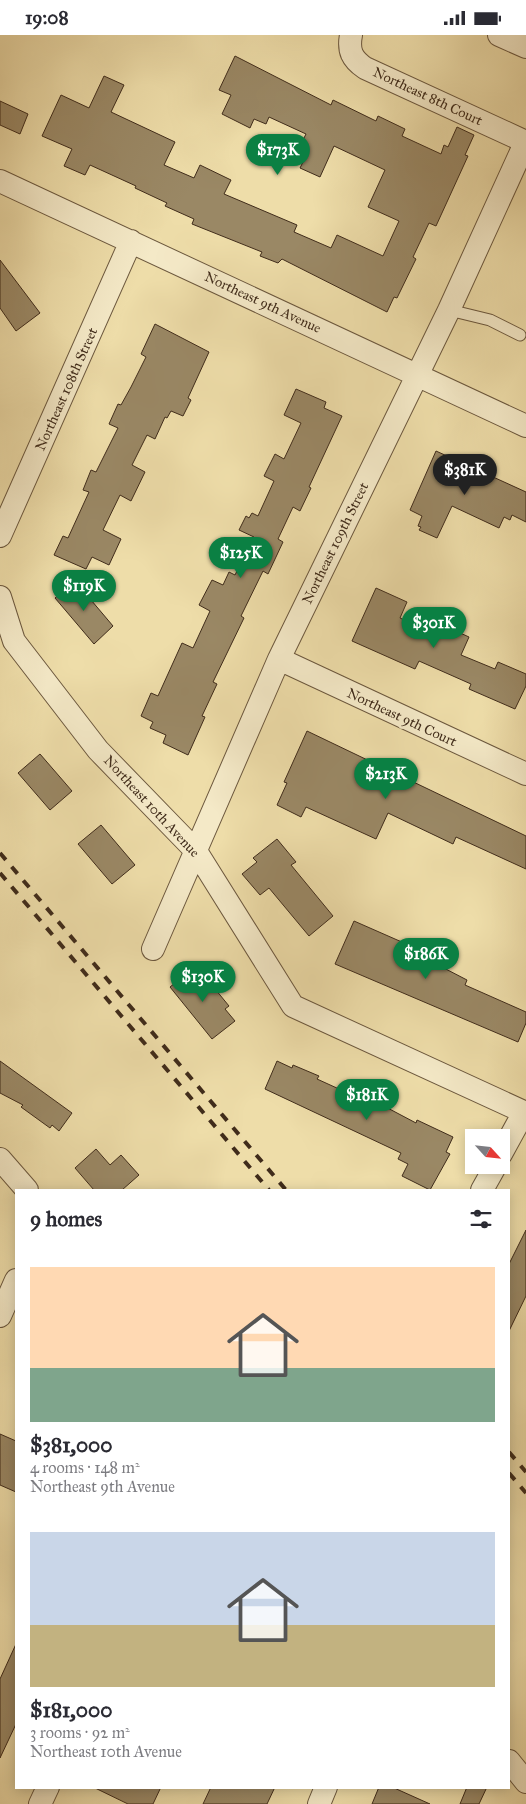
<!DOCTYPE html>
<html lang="en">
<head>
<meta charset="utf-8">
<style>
  body { margin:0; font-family:"IM FELL Great Primer",serif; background:#f7f7f7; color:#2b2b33; height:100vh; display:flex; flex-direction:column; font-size:19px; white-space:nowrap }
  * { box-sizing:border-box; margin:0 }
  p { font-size:16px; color:#7c7c81 }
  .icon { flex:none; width:28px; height:28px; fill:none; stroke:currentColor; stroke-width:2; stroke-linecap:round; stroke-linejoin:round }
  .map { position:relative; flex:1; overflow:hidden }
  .details { position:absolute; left:15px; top:1154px; width:495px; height:600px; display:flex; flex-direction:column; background:#fff; border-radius:0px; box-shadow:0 2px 12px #0003 }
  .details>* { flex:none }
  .needle { width:32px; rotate:117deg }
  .buttons { position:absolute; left:465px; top:1094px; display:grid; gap:10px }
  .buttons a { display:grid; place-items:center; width:45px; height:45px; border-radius:0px; background:#fff; box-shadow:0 2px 12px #0003; font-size:25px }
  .price { position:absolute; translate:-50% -42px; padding:0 11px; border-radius:18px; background:#0b8043; color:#fff; font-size:16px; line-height:32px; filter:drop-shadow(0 1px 2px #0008) }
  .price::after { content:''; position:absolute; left:50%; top:30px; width:15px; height:11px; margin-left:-8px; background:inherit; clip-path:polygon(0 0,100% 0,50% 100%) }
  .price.on { background:#222; color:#fff }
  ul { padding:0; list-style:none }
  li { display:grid; align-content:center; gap:10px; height:265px; padding:0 15px }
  li span { display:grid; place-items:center; height:155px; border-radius:0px; color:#555 }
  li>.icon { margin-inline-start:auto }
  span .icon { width:90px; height:90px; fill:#fffc; stroke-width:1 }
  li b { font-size:21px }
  h2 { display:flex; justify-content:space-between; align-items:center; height:60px; padding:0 15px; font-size:21px }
  .status { display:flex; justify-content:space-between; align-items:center; height:35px; padding:0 25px; background:#fff; direction:ltr }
  .status svg { height:14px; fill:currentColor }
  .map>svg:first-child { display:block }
  .building { fill:#9a8865; stroke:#402c1b }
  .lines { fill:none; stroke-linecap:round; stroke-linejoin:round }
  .lane-casing { stroke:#6c583e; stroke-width:13 }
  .street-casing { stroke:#6c583e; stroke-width:24 }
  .lane { stroke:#f4e9c7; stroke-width:11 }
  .street { stroke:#f4e9c7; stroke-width:22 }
  .rail { stroke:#402c1b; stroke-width:4; stroke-dasharray:9 9; stroke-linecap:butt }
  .labels { text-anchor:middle; stroke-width:5; stroke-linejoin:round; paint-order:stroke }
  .street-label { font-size:14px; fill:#402c1b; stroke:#f4e9c7 }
</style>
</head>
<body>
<div class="status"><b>19:08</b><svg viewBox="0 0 49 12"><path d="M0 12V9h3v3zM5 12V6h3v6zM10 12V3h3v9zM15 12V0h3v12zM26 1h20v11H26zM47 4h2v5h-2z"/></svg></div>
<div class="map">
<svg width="526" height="1769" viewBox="0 0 526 1769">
  <rect width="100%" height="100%" fill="#eedda9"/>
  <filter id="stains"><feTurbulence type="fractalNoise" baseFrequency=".004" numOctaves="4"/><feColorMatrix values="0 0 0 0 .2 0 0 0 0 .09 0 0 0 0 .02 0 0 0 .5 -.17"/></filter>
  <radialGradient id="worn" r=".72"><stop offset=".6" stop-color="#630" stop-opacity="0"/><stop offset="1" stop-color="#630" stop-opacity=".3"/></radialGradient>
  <path class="building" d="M235,21l96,49 2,-5 43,21 2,-5 27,13 -3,7 39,18 3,-9 4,2 9,-20 17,8 -9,20 3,1 -32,70 -7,-3 -16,34 3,2 -19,39 -3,-1 -7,15 -105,-53 -4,4 -18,-7 2,-4 -70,-28 2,-5 -29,-13 2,-3 -32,-15 1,-2 -46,-21 -5,10 -21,-9 8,-17 -30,-13 19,-41 28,13 15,-32 20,9 -13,27 64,30 -11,23 30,13 6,-13 31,15 -7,14 73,31 -3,7 37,16 6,-13 46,21 16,-35 -31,-14 17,-37 -51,-24 -14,31 -20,-9 7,-14 -9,-4 8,-16 -37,-17 -3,7 -12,-5 -4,9 -28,-14 9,-19 -12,-5z
    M0,66l28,13 -8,20 -20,-9z
    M0,225l40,53 -24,18 -16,-23z
    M155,289l54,28 -21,46 3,2 -8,16 -12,-5 -4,7 -2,-1 -10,22 -8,-4 -15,30 13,7 -14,29 -11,-6 -17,35 18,9 -12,26 -17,-8 -6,12 -32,-14 9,-19 5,2 21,-46 -6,-2 8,-20 5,2 22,-44 -9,-4 9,-20 3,1 10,-18 15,-30 -5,-3z
    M296,354l30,13 -2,6 18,8 -33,71 2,1 -11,23 -7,-4 -15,32 5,3 -15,32 -5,-3 -22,45 3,2 -31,64 4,2 -15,32 3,1 -17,38 -25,-12 3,-8 -16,-7 3,-6 -12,-6 10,-23 7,3 24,-53 11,5 17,-37 -11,-6 13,-25 11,5 6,-13 6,3 19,-38 -15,-7 7,-14 3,2 3,-5 6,3 16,-35 -10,-5 11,-22 9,5 17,-36 -17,-8z
    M436,416l90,41v30l-14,-7 -2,5 -6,-3 -5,11 -47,-22 -15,32 -18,-8 2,-3 -3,-1 4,-10 -12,-6z
    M75,546l38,45 -19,18 -39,-46z
    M376,553l31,14 -7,16 36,16 9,-19 17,7 -4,10 11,5 -8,18 34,14 3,-7 28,12v12l-11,23 -46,-20 2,-5 -52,-23 -4,8 -63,-28z
    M307,696l219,105v33l-70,-32 -3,7 -65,-31 -12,26 -70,-32 -5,10 -24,-12 10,-22 -3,-1z
    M40,719l32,37 -22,19 -32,-37z
    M101,790l34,40 -23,19 -34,-40z
    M277,804l19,23 -5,3 42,51 -24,20 -40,-48 -9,7 -18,-21 15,-12 -4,-4z
    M354,886l66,29 2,-6 21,10 -5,11 29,15 -2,5 61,27v11l-8,19 -183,-78z
    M193,934l14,17 4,-2 18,22 -4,3 10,12 -23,18 -42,-52z
    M0,1026l72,52 -13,18 -7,-6 -2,3 -29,-21 2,-2 -23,-12z
    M277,1026l15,7 1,-3 26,11 -2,3 44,20 2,-4 53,28 1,-3 36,17 -7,15 4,2 -20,36 -28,-14 6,-12 -10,-5 3,-6 -136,-64z
    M96,1114l14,16 11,-10 18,20 -17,15h-28l-19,-22z
    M526,1195v66l-17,35v-67z
    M0,1399l16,7v51l-16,-7z
    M16,1609v80l-16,34v-79z
    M93,1752h68l-8,17h-25z
    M211,1752h64l-8,17h-64z
    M379,1752h13l38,17h-58z
    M467,1752h20l-8,17h-19z"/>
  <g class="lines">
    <defs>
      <path id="lane" d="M449,275l41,10 30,15"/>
      <path id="street" d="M351,0c-3,16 1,24 14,33l161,74
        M499,0l27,12
        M0,146l526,245
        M0,501l131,-295
        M0,562l14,44 84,109 98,101 97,155 233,107
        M279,624l247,115
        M153,914l126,-290 170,-349 77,-169
        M501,1119l23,-42
        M0,1124l27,31
        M482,1155l14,-25
        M0,1281l16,-36
        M509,1726l17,21
        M40,1769l8,-17
        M319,1769l7,-17"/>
    </defs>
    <use href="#lane" class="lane-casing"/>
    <use href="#street" class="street-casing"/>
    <use href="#lane" class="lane"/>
    <use href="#street" class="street"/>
    <path class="rail" d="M0,818l286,337
      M0,838l269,317
      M509,1417l17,20
      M509,1438l17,20"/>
  </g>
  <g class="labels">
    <g class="street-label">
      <text transform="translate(428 61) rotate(25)" y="5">Northeast 8th Court</text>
      <text transform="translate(263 267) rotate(25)" y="5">Northeast 9th Avenue</text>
      <text transform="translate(66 354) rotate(-66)" y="5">Northeast 108th Street</text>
      <text transform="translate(335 508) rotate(-64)" y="5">Northeast 109th Street</text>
      <text transform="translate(402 682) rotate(25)" y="5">Northeast 9th Court</text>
      <text transform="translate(152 771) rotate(47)" y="5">Northeast 10th Avenue</text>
    </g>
  </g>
  <rect width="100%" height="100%" filter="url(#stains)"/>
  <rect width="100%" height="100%" fill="url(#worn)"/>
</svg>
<div class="buttons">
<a><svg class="needle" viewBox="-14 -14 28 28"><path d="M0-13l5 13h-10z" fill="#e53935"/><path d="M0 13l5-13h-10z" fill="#7c7c81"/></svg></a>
</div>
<b class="price" style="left:278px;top:141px">$173K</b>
<b class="price on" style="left:465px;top:461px">$381K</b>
<b class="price" style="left:241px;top:544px">$125K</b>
<b class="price" style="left:84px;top:577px">$119K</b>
<b class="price" style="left:434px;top:614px">$301K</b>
<b class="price" style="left:386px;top:765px">$213K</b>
<b class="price" style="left:426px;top:945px">$186K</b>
<b class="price" style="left:203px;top:968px">$130K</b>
<b class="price" style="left:367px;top:1086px">$181K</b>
<section class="details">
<h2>9 homes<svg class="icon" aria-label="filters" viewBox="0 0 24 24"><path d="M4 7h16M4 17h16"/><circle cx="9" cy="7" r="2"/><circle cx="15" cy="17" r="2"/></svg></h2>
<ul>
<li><span style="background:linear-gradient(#ffd9b3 65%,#7fa58c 0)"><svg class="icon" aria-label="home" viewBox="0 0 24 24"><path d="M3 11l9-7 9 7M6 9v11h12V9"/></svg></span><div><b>$381,000</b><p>4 rooms · 148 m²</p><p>Northeast 9th Avenue</p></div></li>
<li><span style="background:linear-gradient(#c9d6e8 60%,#c2b280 0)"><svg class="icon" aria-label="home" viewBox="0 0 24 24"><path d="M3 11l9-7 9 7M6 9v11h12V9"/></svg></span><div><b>$181,000</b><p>3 rooms · 92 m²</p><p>Northeast 10th Avenue</p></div></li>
</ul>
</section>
</div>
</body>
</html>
